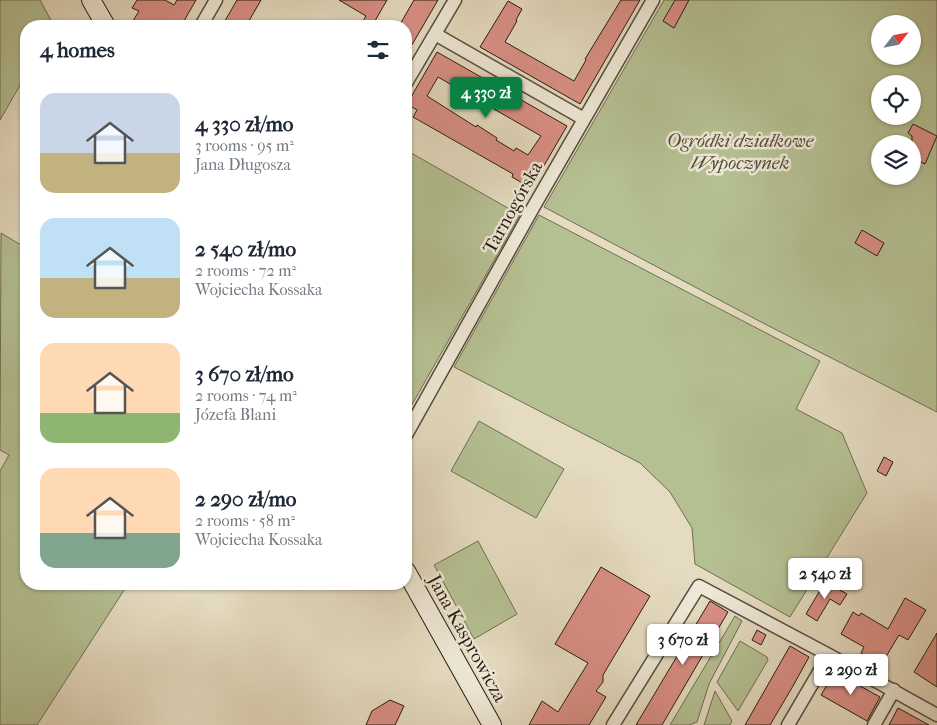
<!DOCTYPE html>
<html lang="en">
<head>
<meta charset="utf-8">
<style>
  body { margin:0; font-family:"IM FELL French Canon",serif; background:#f2f2f3; color:#1f2937; height:100vh; display:flex; flex-direction:column; font-size:19px; white-space:nowrap }
  * { box-sizing:border-box; margin:0 }
  p { font-size:16px; color:#747a83 }
  .icon { flex:none; width:28px; height:28px; fill:none; stroke:currentColor; stroke-width:2; stroke-linecap:round; stroke-linejoin:round }
  .map { position:relative; flex:1; overflow:hidden }
  .drawer { position:absolute; left:20px; top:20px; width:392px; height:570px; display:flex; flex-direction:column; background:#fff; border-radius:20px; box-shadow:0 1px 4px #0004 }
  .drawer>* { flex:none }
  .needle { width:32px; rotate:58deg }
  .tools { position:absolute; left:871px; top:15px; display:grid; gap:10px }
  .tools a { display:grid; place-items:center; width:50px; height:50px; border-radius:50%; background:#fff; box-shadow:0 1px 4px #0004; font-size:25px }
  .price { position:absolute; translate:-50% -42px; padding:0 11px; border-radius:5px; background:#fff; color:#222; font-size:16px; line-height:32px; filter:drop-shadow(0 1px 2px #0008) }
  .price::after { content:''; position:absolute; left:50%; top:30px; width:15px; height:11px; margin-left:-8px; background:inherit; clip-path:polygon(0 0,100% 0,50% 100%) }
  .price.active { background:#0b8043; color:#fff }
  ul { padding:0; list-style:none }
  li { display:flex; align-items:center; gap:15px; height:125px; padding:0 20px }
  li span { display:grid; place-items:center; flex:none; width:140px; height:100px; border-radius:15px; color:#555 }
  li>.icon { margin-inline-start:auto }
  span .icon { width:60px; height:60px; fill:#fffc; stroke-width:1 }
  li b { font-size:21px }
  h2 { display:flex; justify-content:space-between; align-items:center; height:60px; padding:0 20px; font-size:21px }
  .map>svg:first-child { display:block }
  .green { fill:#b5c092; stroke:#6e6e53; fill-rule:evenodd }
  .building { fill:#da8f85; stroke:#271b14; fill-rule:evenodd }
  .lines { fill:none; stroke-linecap:round; stroke-linejoin:round }
  .street-casing { stroke:#564b3f; stroke-width:15 }
  .secondary-casing { stroke:#271b14; stroke-width:20 }
  .street { stroke:#eee8d6; stroke-width:12 }
  .secondary { stroke:#eee8d6; stroke-width:18 }
  .labels { text-anchor:middle; stroke-width:5; stroke-linejoin:round; paint-order:stroke }
  .park-label { font-size:19px; font-style:italic; fill:#524d3a; stroke:#eee8d6 }
  .street-label { font-size:19px; fill:#271b14; stroke:#eee8d6 }
</style>
</head>
<body>
<div class="map">
<svg width="937" height="725" viewBox="0 0 937 725">
  <rect width="100%" height="100%" fill="#e5dbc0"/>
  <filter id="stains"><feTurbulence type="fractalNoise" baseFrequency=".004" numOctaves="4"/><feColorMatrix values="0 0 0 0 .2 0 0 0 0 .09 0 0 0 0 .02 0 0 0 .5 -.17"/></filter>
  <radialGradient id="worn" r=".72"><stop offset=".6" stop-color="#630" stop-opacity="0"/><stop offset="1" stop-color="#630" stop-opacity=".3"/></radialGradient>
  <path class="green" d="M0,0h40l14,26h-28v49l-26,45z
    M664,0h273v412l-176,-90 -217,-115zM880,24h32v32h-32zM880,84h32v32h-32zM880,144h32v32h-32z
    M406,150l114,65 -114,200z
    M539,215l281,146 -24,48 46,24 25,60 -77,124 -95,-53 -3,-36 -22,-36 -30,-29 -186,-96z
    M1,233l25,15v336h102l-91,141h-37v-254l9,-16 -9,-5z
    M479,421l85,48 -28,49 -85,-47z
    M478,541l39,73 -43,25 -40,-74z
    M735,616l7,5 -33,63 -12,38 -8,3h-19z
    M740,641l27,16 1,3 -30,51 -21,-29z
    M715,691l17,30 -2,4h-26z"/>
  <path class="building" d="M137,0h28l9,5 3,-5h19l-15,26h-51l9,-15 -7,-3z
    M237,0h24l-15,26h-24z
    M339,0h48l-15,26h-12l6,-10z
    M414,0h24l-32,55v-29h-7z
    M621,0h19l-60,104 -100,-57 28,-46 14,8 -6,11 1,1 -12,21 69,39 12,-21 -1,-1z
    M675,0h14l-15,28 -11,-7z
    M437,52l130,74 -36,62 -19,-11 1,-3 -100,-57 4,-7 -10,-6zM438,77l103,59 -13,19 -12,-7 -2,3 -18,-11 1,-2 -20,-13 -1,2 -49,-31z
    M913,124l24,12 -12,28 -13,-6v-22l-4,-3z
    M862,230l22,13 -7,13 -22,-13z
    M884,457l9,5 -7,14 -9,-5z
    M601,567l49,29 -47,79v7l-7,9 10,6 -17,28h-60l13,-24 16,11 30,-49 -33,-19z
    M825,582l22,12 -7,11 -10,-6 -13,22 -11,-7z
    M905,598l21,12 -18,30 -9,-5 -18,30 -20,-12 3,-6 -23,-13 12,-22 6,4 2,-3 27,16z
    M710,601l18,11 -66,113h-26z
    M757,630l9,5 -5,10 -9,-5z
    M937,633v54l-23,-15z
    M790,646l19,11 -16,29 -23,39h-25z
    M835,672l45,25 -13,24 -46,-26z
    M390,700l14,6 -9,19h-29l6,-14z
    M898,708l31,17h-40z"/>
  <g class="lines">
    <defs>
      <path id="street" d="M201,26l15,-26
        M435,34l149,85
        M406,83l49,-83
        M406,435l128,-229 119,-206
        M613,725l86,-139 130,69 108,60
        M788,725l41,-70
        M874,725l20,-35"/>
      <path id="secondary" d="M91,0l15,26
        M406,571l86,154"/>
    </defs>
    <use href="#street" class="street-casing"/>
    <use href="#secondary" class="secondary-casing"/>
    <use href="#street" class="street"/>
    <use href="#secondary" class="secondary"/>
  </g>
  <g class="labels">
    <g class="park-label">
      <text x="740" y="147">Ogródki działkowe<tspan x="740" dy="22">Wypoczynek</tspan></text>
    </g>
    <g class="street-label">
      <text transform="translate(512 207) rotate(-61)" y="7">Tarnogórska</text>
      <text transform="translate(468 638) rotate(61)" y="7">Jana Kasprowicza</text>
    </g>
  </g>
  <rect width="100%" height="100%" filter="url(#stains)"/>
  <rect width="100%" height="100%" fill="url(#worn)"/>
</svg>
<div class="tools">
<a><svg class="needle" viewBox="-14 -14 28 28"><path d="M0-13l5 13h-10z" fill="#e53935"/><path d="M0 13l5-13h-10z" fill="#747a83"/></svg></a>
<a><svg class="icon" aria-label="locate" viewBox="0 0 24 24"><circle cx="12" cy="12" r="6"/><path d="M12 2v4M12 18v4M2 12h4M18 12h4"/></svg></a>
<a><svg class="icon" aria-label="layers" viewBox="0 0 24 24"><path d="M12 4l9 5-9 5-9-5zM3 14l9 5 9-5"/></svg></a>
</div>
<b class="price active" style="left:486px;top:119px">4 330 zł</b>
<b class="price" style="left:825px;top:600px">2 540 zł</b>
<b class="price" style="left:683px;top:666px">3 670 zł</b>
<b class="price" style="left:851px;top:696px">2 290 zł</b>
<section class="drawer">
<h2>4 homes<svg class="icon" aria-label="filters" viewBox="0 0 24 24"><path d="M4 7h16M4 17h16"/><circle cx="9" cy="7" r="2"/><circle cx="15" cy="17" r="2"/></svg></h2>
<ul>
<li><span style="background:linear-gradient(#c9d6e8 60%,#c2b280 0)"><svg class="icon" aria-label="home" viewBox="0 0 24 24"><path d="M3 11l9-7 9 7M6 9v11h12V9"/></svg></span><div><b>4 330 zł/mo</b><p>3 rooms · 95 m²</p><p>Jana Długosza</p></div></li>
<li><span style="background:linear-gradient(#bfe0f5 60%,#c2b280 0)"><svg class="icon" aria-label="home" viewBox="0 0 24 24"><path d="M3 11l9-7 9 7M6 9v11h12V9"/></svg></span><div><b>2 540 zł/mo</b><p>2 rooms · 72 m²</p><p>Wojciecha Kossaka</p></div></li>
<li><span style="background:linear-gradient(#ffd9b3 70%,#8fb573 0)"><svg class="icon" aria-label="home" viewBox="0 0 24 24"><path d="M3 11l9-7 9 7M6 9v11h12V9"/></svg></span><div><b>3 670 zł/mo</b><p>2 rooms · 74 m²</p><p>Józefa Blani</p></div></li>
<li><span style="background:linear-gradient(#ffd9b3 65%,#7fa58c 0)"><svg class="icon" aria-label="home" viewBox="0 0 24 24"><path d="M3 11l9-7 9 7M6 9v11h12V9"/></svg></span><div><b>2 290 zł/mo</b><p>2 rooms · 58 m²</p><p>Wojciecha Kossaka</p></div></li>
</ul>
</section>
</div>
</body>
</html>
